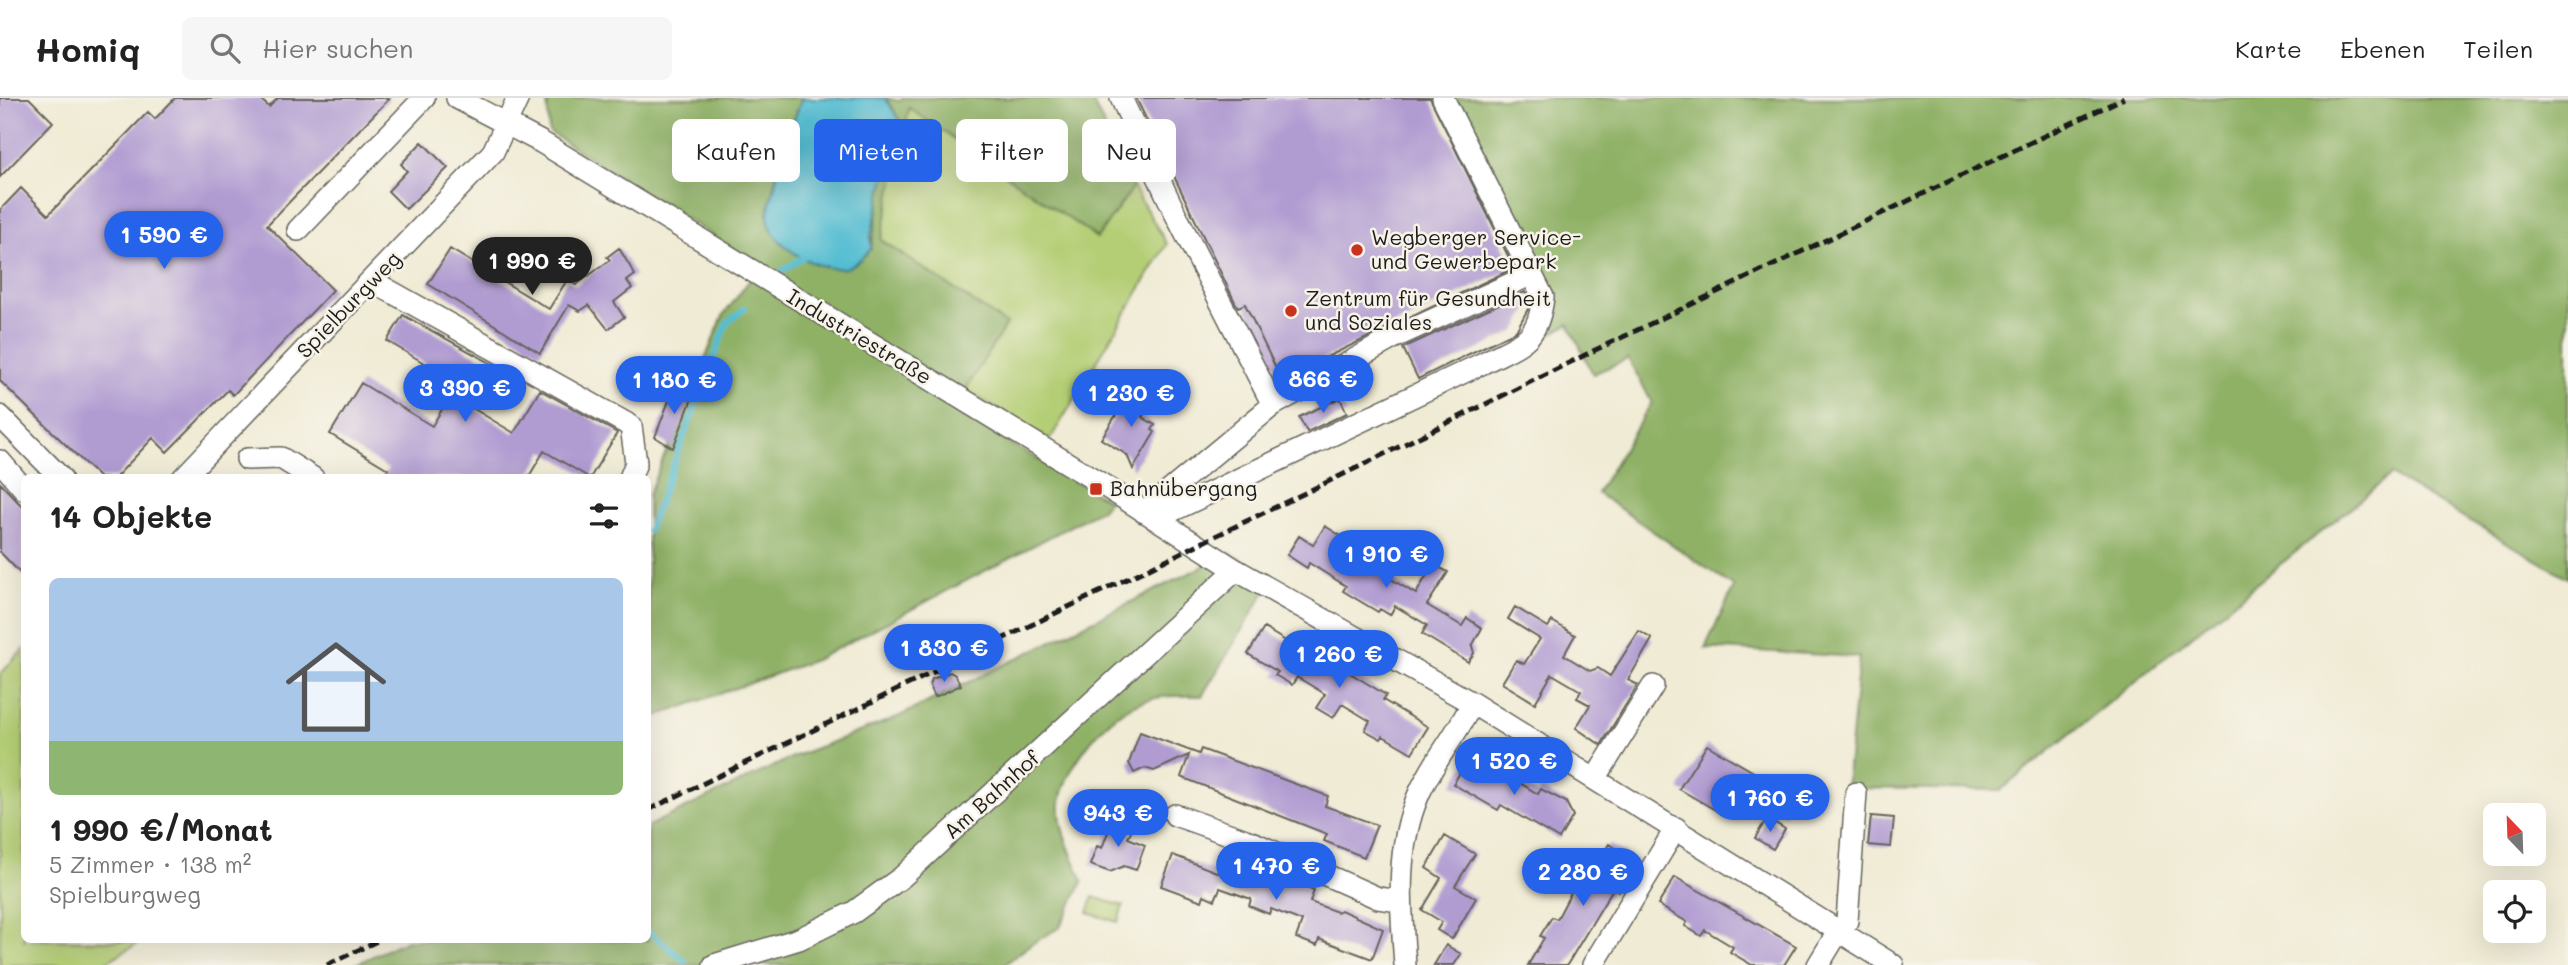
<!DOCTYPE html>
<html lang="de">
<head>
<meta charset="utf-8">
<style>
  body { margin:0; font-family:Mali,sans-serif; background:#f6f6f6; color:#222; height:100vh; display:flex; flex-direction:column; font-size:26px; white-space:nowrap }
  * { box-sizing:border-box; margin:0 }
  p { font-size:23px; color:#767676 }
  .icon { flex:none; width:38px; height:38px; fill:none; stroke:currentColor; stroke-width:2; stroke-linecap:round; stroke-linejoin:round }
  .map { position:relative; flex:1; overflow:hidden }
  .side { position:absolute; left:21px; top:376px; width:630px; height:469px; display:flex; flex-direction:column; background:#fff; border-radius:10px; box-shadow:0 7px 28px #0002 }
  .side>* { flex:none }
  .top-card { position:absolute; left:672px; top:21px; width:665px; height:63px; display:flex; gap:14px }
  .needle { width:46px; rotate:337deg }
  .tools { position:absolute; left:2483px; top:705px; display:grid; gap:14px }
  .tools a { display:grid; place-items:center; width:63px; height:63px; border-radius:10px; background:#fff; box-shadow:0 7px 28px #0002; font-size:35px }
  .price { position:absolute; translate:-50% -60px; padding:0 16px; border-radius:24px; background:#2563eb; color:#fff; font-size:23px; line-height:46px; filter:drop-shadow(0 2px 4px #0008) }
  .price::after { content:''; position:absolute; left:50%; top:42px; width:21px; height:16px; margin-left:-10px; background:inherit; clip-path:polygon(0 0,100% 0,50% 100%) }
  .price.active { background:#222; color:#fff }
  ul { padding:0; list-style:none }
  li { display:grid; align-content:center; gap:14px; height:371px; padding:0 28px }
  li span { display:grid; place-items:center; height:217px; border-radius:10px; color:#555 }
  li>.icon { margin-inline-start:auto }
  span .icon { width:126px; height:126px; fill:#fffc; stroke-width:1 }
  li b { font-size:30px }
  h2 { display:flex; justify-content:space-between; align-items:center; height:84px; padding:0 28px; font-size:30px }
  .chip { padding:0 24px; border-radius:10px; background:#fff; box-shadow:0 7px 28px #0002; font-size:24px; line-height:63px }
  .chip.active { background:#2563eb; color:#fff }
  header { display:flex; align-items:center; gap:42px; box-sizing:border-box; height:98px; padding:0 35px; background:#fff; border-bottom:2px solid #e0e0e0 }
  header strong { font-size:33px }
  nav { display:flex; gap:38px; margin-inline-start:auto; font-size:24px }
  .search { width:490px; height:63px; background:#f6f6f6; display:flex; align-items:center; gap:18px; box-sizing:border-box; padding:0 24px; border-radius:10px; color:#767676; font-size:26px }
  .map>svg:first-child { display:block }
  .green { fill:#b4ce74; stroke:#687548; stroke-width:2 }
  .forest { fill:#8fb166; stroke:#566641; stroke-width:2 }
  .water { fill:#55bdd2; stroke:#386c77; stroke-width:2 }
  .lines { fill:none; stroke-linecap:round; stroke-linejoin:round }
  .stream { stroke:#55bdd2; stroke-width:6 }
  .building { fill:#b19cd2 }
  .minor-casing { stroke:#66645c; stroke-width:24 }
  .minor { stroke:#fff; stroke-width:21 }
  .rail { stroke:#1c1c1c; stroke-width:5; stroke-dasharray:10 5; stroke-linecap:butt }
  .poi-dot { fill:#c8321e; stroke:#f7f3e8; stroke-width:2.5 }
  .labels { text-anchor:middle; stroke-width:5; stroke-linejoin:round; paint-order:stroke }
  .poi-label { font-size:21px; fill:#1c1c1c; stroke:#f7f3e8; text-anchor:start }
  .street-label { font-size:21px; fill:#1c1c1c; stroke:#f7f3e8 }
</style>
</head>
<body>
<header>
<strong>Homiq</strong>
<div class="search"><svg class="icon" aria-label="search" viewBox="0 0 24 24"><circle cx="10" cy="10" r="6"/><path d="M15 15l6 6"/></svg>Hier suchen</div>
<nav><a>Karte</a><a>Ebenen</a><a>Teilen</a></nav>
</header>
<div class="map">
<svg width="2568" height="867" viewBox="0 0 2568 867">
  <rect width="100%" height="100%" fill="#f7f3e8"/>
  <filter id="ink" filterUnits="userSpaceOnUse"><feTurbulence type="fractalNoise" baseFrequency=".0143" numOctaves="2"/><feDisplacementMap in="SourceGraphic" scale="14" xChannelSelector="R" yChannelSelector="G"/><feConvolveMatrix kernelMatrix="1 2 1 2 8 2 1 2 1" color-interpolation-filters="sRGB"/></filter>
  <filter id="wash" filterUnits="userSpaceOnUse"><feTurbulence type="fractalNoise" baseFrequency=".00686" numOctaves="4" result="noise"/><feDisplacementMap in="SourceGraphic" scale="28" xChannelSelector="R" yChannelSelector="G"/><feGaussianBlur stdDeviation="1.57" result="paint"/><feColorMatrix in="noise" values="0 0 0 0 0 0 0 0 0 0 0 0 0 0 0 0 0 1.4 0 .05"/><feComposite in="paint" operator="in"/></filter>
  <g filter="url(#wash)">
    <rect width="100%" height="100%" fill="#f0ebd4"/>
    <path class="green" d="M909,9l38,27 161,88 25,-35 34,57 -117,196 -85,-50 41,-66 -125,-84z
      M24,551v291l118,1 -41,24h-101v-291z
      M1093,799l30,9 -5,16 -30,-9z"/>
    <path class="forest" d="M547,0h255l-22,60 -10,44 101,47 24,-138 -10,-13 15,3 3,-3h188l42,89 -36,51 -188,-130 -28,132 125,84 -53,86 156,91 -10,10 -284,149 -167,59v-224l75,-179 37,-50 -211,-134z
      M1451,0h1117v480l-177,-103 -390,315 -155,-2 13,-131 -154,-9 29,-61 -137,-94 55,-91 -24,-43 -35,15 -24,-50 -28,15 8,-46z
      M1230,455l44,24 -72,119c-25,-1 -52,-1 -74,12 -28,16 -64,62 -68,95 -2,27 13,54 23,78l-23,46 -30,18 -26,20h-650l53,-25h241v-114l145,-69 105,-40z"/>
    <path class="water" d="M802,0h83l14,21 -28,116v14c-20,21 -27,24 -55,15 -20,-7 -46,-25 -48,-47 0,-13 6,-25 8,-37 6,-29 16,-55 26,-82z"/>
    <g class="lines">
      <path class="stream" d="M782,173l27,-18
        M648,433l79,-208 18,-15
        M648,833l37,30"/>
    </g>
    <g id="blocks">
      <path class="building" d="M0,0h29l24,24 -53,55z
        M175,0h84l10,9 9,-9h112l-123,127 66,65 -100,105 -5,-5 -61,62 -14,-14 -38,40h-15l-100,-97v-171l21,-22 27,27 100,-103 7,7z
        M1136,0h294l84,170 -219,104 2,4 -14,7 -38,-79 -7,3 -3,-5z
        M422,44l26,26 -42,41 -18,-18 19,-20 -6,-7z
        M619,150l16,27 -8,6 5,7 -18,14 10,15 -16,12 -19,-24 -9,6 -11,-6 -29,48 -112,-69 22,-35 99,60 18,-29 9,5 34,-25 -3,-3z
        M1525,194l4,8 -1,9 -12,22 -98,48 -15,-31z
        M403,217l91,50 -25,41 45,27 26,-43 77,43 -27,45 -46,-27 -16,27h-145l5,-9 -58,-35 31,-51 71,43 26,-43 -71,-42z
        M675,287l18,11 -20,52 -18,-11z
        M1130,295l20,12 -8,12 13,8 -3,5 3,2 -22,37 -6,-14 -26,-16z
        M1340,300l7,15 -40,19 -8,-15z
        M0,385l24,25v69l-24,-25z
        M1325,428l29,18 -6,9 68,41 17,-30 15,8 -21,33 35,21 5,-8 15,10 -10,18 2,7 -6,9 -46,-28 5,-9 -32,-19 -5,9 -10,-6 -2,3 -35,-21 3,-5 -37,-23 -2,5 -20,-13 12,-19 14,9z
        M1515,509l33,20 4,-6 23,14 -11,20 26,16 8,-3 12,8 29,-45 13,8 -24,41 10,5 -37,60 -25,-17 14,-23 -13,-7 4,-7 -29,-17 -17,29 -33,-20 14,-23 8,4 16,-25 -32,-20z
        M1264,530l45,27 3,-5 15,9 59,36 -3,5 45,27 -16,26 -29,-17 -2,3 -16,-9 5,-9 -28,-17 -9,14 -17,-10 9,-14 -28,-17 -5,8 -17,-10 3,-3 -30,-18z
        M950,574l5,3 6,10 -26,12 -5,-11 2,-7z
        M1140,634l59,22 2,-5 127,47 -3,10 52,19 -13,32 -40,-16 3,-7 -146,-57 8,-22 -35,16 -9,-3 -11,5 -5,-10z
        M1707,647l69,40 4,-7 20,12 -15,24 -44,-25 -17,26 -45,-26z
        M1472,656l66,40 3,-5 25,13 7,14 -14,23 -58,-34 -3,5 -45,-26z
        M1871,718l23,2 -3,29 -23,-2z
        M1767,720l18,11 -12,20 -18,-11z
        M1113,721l20,8 -5,11 17,7 -9,25 -12,-4 -14,6 -20,-7 7,-19 5,2z
        M1445,738l30,18 -20,32 21,12 -24,41 -15,-9 5,-8 -20,-12 19,-32 -15,-10z
        M1609,746l28,17 -18,30 -5,-4 -47,78h-39l16,-27 -4,-2 12,-19 5,2 27,-51 8,5z
        M1173,757l51,20 7,-18 83,33 -4,12 27,10 4,-2 42,19 -11,30 -53,-20 -2,7 -21,-8 6,-17 -31,-12 -2,5 -20,-8 2,-7 -31,-11 -5,12 -11,-5 -2,6 -41,-15z
        M1675,779l121,69 -12,19h-32l-22,-13 3,-5 -28,-17 -4,6 -16,-10 2,-4 -29,-17z
        M1446,847l15,9 -7,11h-20z"/>
    </g>
  </g>
  <g filter="url(#ink)">
    <use href="#blocks" fill-opacity="0" stroke="#66645c" stroke-width="2"/>
    <g class="lines">
      <defs>
        <path id="minor" d="M457,0l84,44 559,341 136,87 236,133 421,262
          M1121,0l55,117 97,190
          M298,132l126,-132
          M372,183l259,145 5,37 -6,15
          M0,318l61,62
          M247,361l34,-1 32,20
          M0,363l24,28
          M183,380l310,-326 25,-54
          M1144,414l129,-107 120,-67 139,-64
          M1155,421l326,-155c37,-20 57,-20 62,-67l-100,-199
          M1595,681l58,-93
          M1175,717l79,28 124,55 22,3
          M1847,823l9,-128
          M714,867l85,-26 55,-27 48,-35 334,-307
          M1405,867c-4,-58 -10,-114 13,-169 14,-33 39,-61 54,-93
          M1593,867l83,-137
          M1818,867l20,-33"/>
      </defs>
      <use href="#minor" class="minor-casing"/>
      <use href="#minor" class="minor"/>
      <path class="rail" d="M648,712l696,-336 243,-120 537,-256
        M327,867l52,-25"/>
    </g>
  </g>
  <g class="poi-dot">
    <circle cx="1357" cy="152" r="7"/>
    <circle cx="1291" cy="213" r="7"/>
    <rect x="1089" y="384" width="14" height="14" rx="3.5"/>
  </g>
  <g class="labels">
    <g class="poi-label">
      <text x="1371" y="147">Wegberger Service-<tspan x="1371" dy="24">und Gewerbepark</tspan></text>
      <text x="1305" y="208">Zentrum für Gesundheit<tspan x="1305" dy="24">und Soziales</tspan></text>
      <text x="1110" y="398">Bahnübergang</text>
    </g>
    <g class="street-label">
      <text transform="translate(349 207) rotate(-46)" y="7">Spielburgweg</text>
      <text transform="translate(859 239) rotate(31)" y="7">Industriestraße</text>
      <text transform="translate(992 697) rotate(-42)" y="7">Am Bahnhof</text>
    </g>
  </g>
</svg>
<div class="tools">
<a><svg class="needle" viewBox="-14 -14 28 28"><path d="M0-13l5 13h-10z" fill="#e53935"/><path d="M0 13l5-13h-10z" fill="#767676"/></svg></a>
<a><svg class="icon" aria-label="locate" viewBox="0 0 24 24"><circle cx="12" cy="12" r="6"/><path d="M12 2v4M12 18v4M2 12h4M18 12h4"/></svg></a>
</div>
<b class="price" style="left:164px;top:173px">1 590 €</b>
<b class="price active" style="left:532px;top:199px">1 990 €</b>
<b class="price" style="left:1323px;top:317px">866 €</b>
<b class="price" style="left:674px;top:318px">1 180 €</b>
<b class="price" style="left:465px;top:326px">3 390 €</b>
<b class="price" style="left:1131px;top:331px">1 230 €</b>
<b class="price" style="left:1386px;top:492px">1 910 €</b>
<b class="price" style="left:944px;top:586px">1 830 €</b>
<b class="price" style="left:1339px;top:592px">1 260 €</b>
<b class="price" style="left:1514px;top:699px">1 520 €</b>
<b class="price" style="left:1770px;top:736px">1 760 €</b>
<b class="price" style="left:1118px;top:751px">943 €</b>
<b class="price" style="left:1276px;top:804px">1 470 €</b>
<b class="price" style="left:1583px;top:810px">2 280 €</b>
<div class="top-card">
<a class="chip">Kaufen</a>
<a class="chip active">Mieten</a>
<a class="chip">Filter</a>
<a class="chip">Neu</a>
</div>
<section class="side">
<h2>14 Objekte<svg class="icon" aria-label="filters" viewBox="0 0 24 24"><path d="M4 7h16M4 17h16"/><circle cx="9" cy="7" r="2"/><circle cx="15" cy="17" r="2"/></svg></h2>
<ul>
<li><span style="background:linear-gradient(#a9c7e8 75%,#8fb573 0)"><svg class="icon" aria-label="home" viewBox="0 0 24 24"><path d="M3 11l9-7 9 7M6 9v11h12V9"/></svg></span><div><b>1 990 €/Monat</b><p>5 Zimmer · 138 m²</p><p>Spielburgweg</p></div></li>
</ul>
</section>
</div>
</body>
</html>
